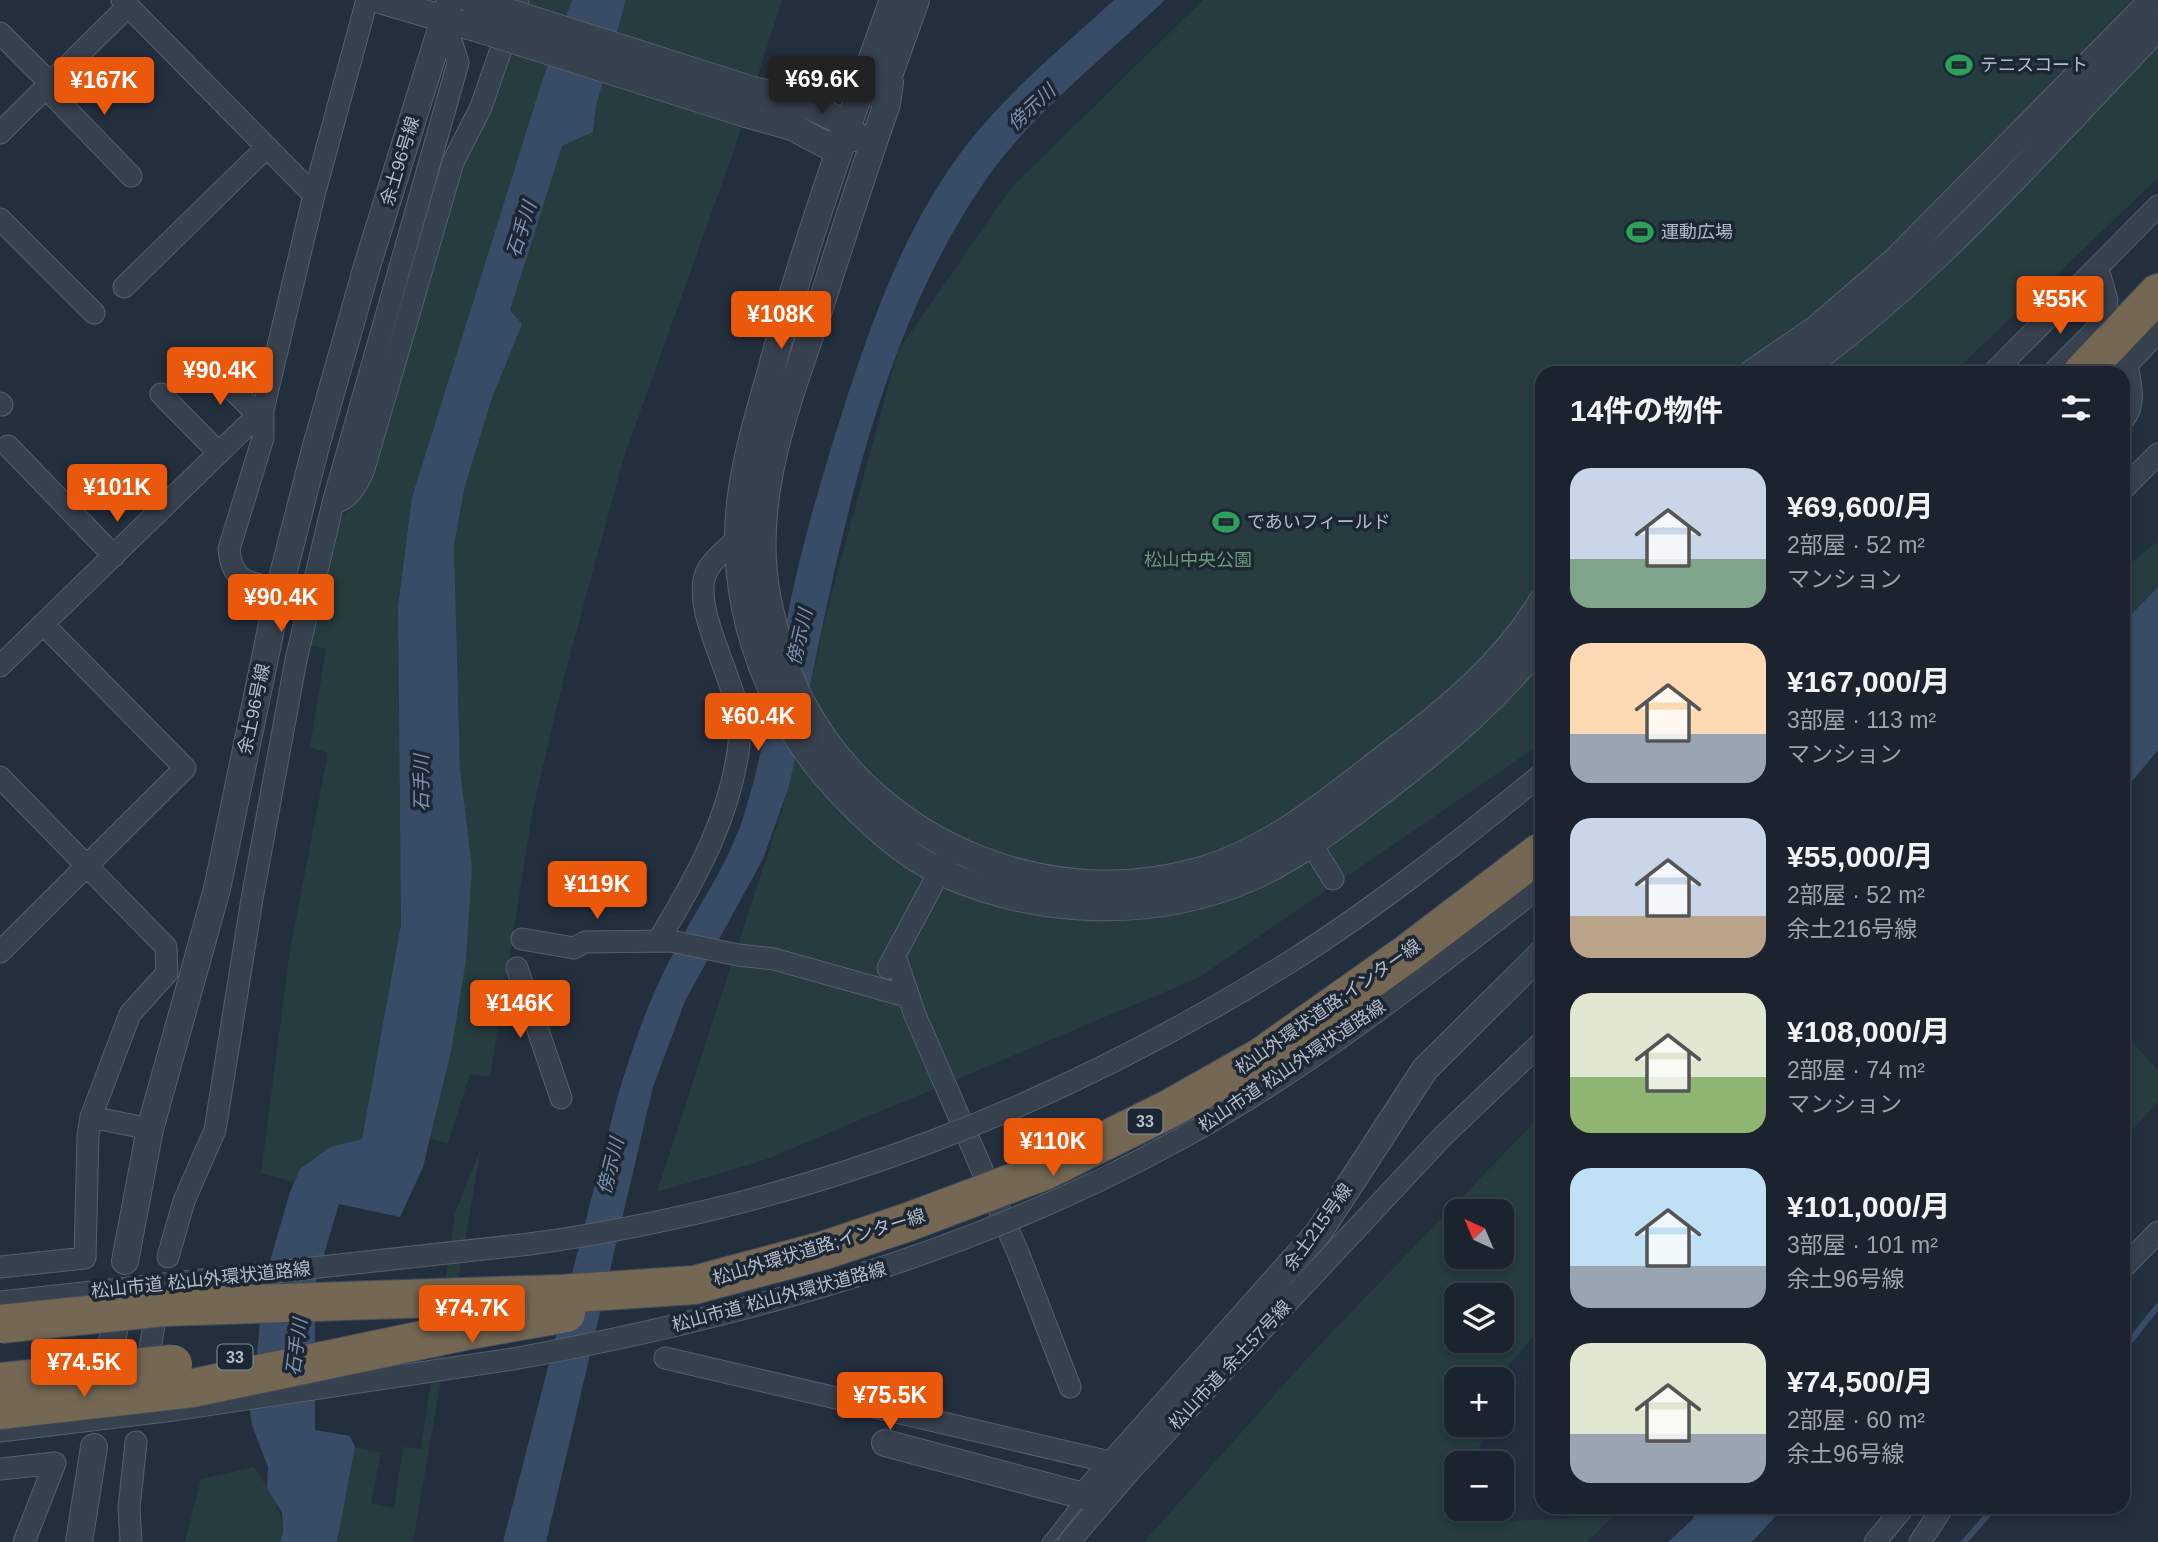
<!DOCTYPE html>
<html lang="ja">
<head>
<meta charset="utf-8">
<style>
  body { margin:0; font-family:Arial,"Noto Sans JP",sans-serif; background:#282f3a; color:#f1f3f6; height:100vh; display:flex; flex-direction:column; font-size:26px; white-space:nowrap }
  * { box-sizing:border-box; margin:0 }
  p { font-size:23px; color:#a0a4aa }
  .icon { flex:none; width:38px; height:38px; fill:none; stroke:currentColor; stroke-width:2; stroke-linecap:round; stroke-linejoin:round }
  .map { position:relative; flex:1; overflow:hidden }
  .details { position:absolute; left:1535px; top:366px; width:595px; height:1148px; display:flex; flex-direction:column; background:#1b232e; border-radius:21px; box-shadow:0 4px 10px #0003,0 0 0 2px #39404a }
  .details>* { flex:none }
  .needle { width:46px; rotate:316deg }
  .controls { position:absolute; left:1444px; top:1199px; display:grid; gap:14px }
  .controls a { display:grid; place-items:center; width:70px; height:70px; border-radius:14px; background:#1b232e; box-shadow:0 4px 10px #0003,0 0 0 2px #39404a; font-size:35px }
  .price { position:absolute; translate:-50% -60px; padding:0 16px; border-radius:7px; background:#ea580c; color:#fff; font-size:23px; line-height:46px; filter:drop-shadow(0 2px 4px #0008) }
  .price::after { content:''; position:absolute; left:50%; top:42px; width:21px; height:16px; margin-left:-10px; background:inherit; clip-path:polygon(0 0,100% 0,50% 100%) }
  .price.on { background:#222; color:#fff }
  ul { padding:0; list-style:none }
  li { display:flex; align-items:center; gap:21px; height:175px; padding:0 35px }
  li span { display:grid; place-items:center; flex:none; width:196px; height:140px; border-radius:21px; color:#555 }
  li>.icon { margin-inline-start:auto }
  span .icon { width:84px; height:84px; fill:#fffc; stroke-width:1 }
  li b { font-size:30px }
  h2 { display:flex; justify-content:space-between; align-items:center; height:84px; padding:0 35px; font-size:30px }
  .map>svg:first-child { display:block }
  .green { fill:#263c3f; fill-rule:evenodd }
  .water { fill:#394c67 }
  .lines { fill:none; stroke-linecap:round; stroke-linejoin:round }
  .stream { stroke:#394c67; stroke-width:6 }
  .service-casing { stroke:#565f6c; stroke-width:12 }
  .minor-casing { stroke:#565f6c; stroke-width:23 }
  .tertiary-casing { stroke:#565f6c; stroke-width:28 }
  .motorway-casing { stroke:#434c59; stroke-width:40 }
  .service { stroke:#38414e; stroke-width:10 }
  .minor { stroke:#38414e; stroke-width:21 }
  .tertiary { stroke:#38414e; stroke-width:26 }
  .motorway { stroke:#746855; stroke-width:38 }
  .minor-bridge-casing { stroke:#565f6c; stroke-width:23; stroke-linecap:butt }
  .tertiary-bridge-casing { stroke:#565f6c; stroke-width:28; stroke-linecap:butt }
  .motorway-bridge-casing { stroke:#434c59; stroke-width:40; stroke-linecap:butt }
  .minor-bridge { stroke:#38414e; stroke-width:21 }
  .tertiary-bridge { stroke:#38414e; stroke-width:26 }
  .motorway-bridge { stroke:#746855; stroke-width:38 }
  .labels { text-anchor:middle; stroke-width:7; stroke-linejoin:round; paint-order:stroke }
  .shield { fill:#1d2633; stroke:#878f9c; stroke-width:2 }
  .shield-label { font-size:16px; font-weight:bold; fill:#b4bcc9 }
  .poi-label { font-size:18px; fill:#b4bcc9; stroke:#1d2633; text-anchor:start }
  .street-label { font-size:18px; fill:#b4bcc9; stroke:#1d2633 }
  .park-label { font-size:18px; fill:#6b9a76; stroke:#1d2633 }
  .water-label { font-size:19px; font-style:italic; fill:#7c92b1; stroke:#1d2633 }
</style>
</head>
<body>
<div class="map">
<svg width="2158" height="1542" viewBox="0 0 2158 1542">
  <rect width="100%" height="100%" fill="#242f3e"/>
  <path class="green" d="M530,0h42l-30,81 -130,416 -14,109 3,319 -39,214c-27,7 -55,15 -68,43l-33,-9 29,-223 38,-197 -18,-6 16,-98 -17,-4 32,-126 26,-35 99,-331 23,-47z
    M626,0h156l-48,150 -110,307 -60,220 -31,132 -43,268 -20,-3 -22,69 -18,-4 21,-87 21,-185 -12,-98 -6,-225 11,-58 27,-88 29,-74 -12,-14 53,-164 31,-14 3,-26z
    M1203,0h955v178l-205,195h-411v370l-344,235 -431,181 -110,33 127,-388 44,-197 70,-256 113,-163z
    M2158,541v46l-35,36v-53z
    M2123,1032l35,39v31l-35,38z
    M1542,1114v211l-35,43 -5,15v-4h-46v45l31,1 -13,38h-18v45l3,1 -5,14 158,-6 -25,25h-443l169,-190zM1456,1211h46v45h-46zM1456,1295h46v45h-46z
    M481,1148l-68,394h-76l18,-95 26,5 -10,51 23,5 9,-61 18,2 34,-236z
    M254,1467c14,23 35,46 26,75h-95l16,-63z"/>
  <path class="water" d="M572,0h54l-30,106 -3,26 -31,14 -52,164 12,14 -30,74 -27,88 -11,58 6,225 12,98 -6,93 -15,92 -28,115 -23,50 -61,-13 -24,80v146l35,6 5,11 -18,95h-57l3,-10 -1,-19 -15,-25 1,-21 -16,-42 -5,-36 9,-22 7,-82 27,-93 10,-23 30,-22 32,-8 39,-214 -3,-319 14,-109 130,-416z
    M1114,0h51c-54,51 -130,112 -173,171 -127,178 -157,407 -203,615l-26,73 -78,142 -32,86 -107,455h-43l115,-447c15,-49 31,-97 56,-143 24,-46 54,-87 70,-137 22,-71 32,-144 47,-216 15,-71 36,-139 58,-208 29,-87 60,-170 116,-244 42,-55 98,-100 149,-147z
    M2158,587v163l-35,42v-169z
    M1698,1507h86l-32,35h-84l24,-22z"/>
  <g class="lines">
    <path class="stream" d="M2123,1350l35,-44
      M1964,1542l31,-35"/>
    <defs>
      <path id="service" d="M1048,1542l35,-45"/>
      <path id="minor" d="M122,0l192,195
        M0,33l50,50
        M46,88l85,88
        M0,133l128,-127
        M0,219l94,94
        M124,287l143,-140
        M212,369l46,46
        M1993,373l165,-167
        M2053,373l51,-51 3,-22 -9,-31
        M2119,373l39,-41
        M161,394l58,59
        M0,403l2,2
        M2123,420c14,-16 7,-36 4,-56
        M8,446l106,110
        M2123,489l35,-35
        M333,503c16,-3 23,-17 30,-31l90,-310 28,-55 37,-107
        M279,590c-29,-8 -47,-6 -50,-41l34,-111v-28l51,-215 53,-195
        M0,666l263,-256
        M0,777l166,170 1,26 -37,41 -39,103 59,12
        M1304,832l29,47
        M522,939l52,9 11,-6 86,-1 67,14 36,4 135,38
        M658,941c39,-64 76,-131 82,-207 4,-44 -54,-127 -32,-165 7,-12 20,-21 30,-31
        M0,952l185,-184 -142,-144
        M895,956l20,59 104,240 51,132
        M517,968l44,130
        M888,968l63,-118
        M168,1257l16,-56 31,-71 37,-231 44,-239 37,-157 125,-440 -14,-45
        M0,1267l85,-9 3,-122 3,-19
        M2123,1268l35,-36
        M0,1302l530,-58
        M665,1358l449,105 11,7
        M146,1373l12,-72
        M0,1431l174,-21 339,-51
        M0,1469l55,-6 -31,79
        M131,1542l-2,-34 7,-66
        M1069,1542l60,-70 314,-336 99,-94
        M1875,1542l29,-35
        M1920,1542l23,-35"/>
      <path id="tertiary" d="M380,0l102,30
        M471,0l19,6
        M893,0c-45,124 -89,246 -123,374 -15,53 -32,108 -32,164 0,97 42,195 111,263 26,27 58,55 92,71 97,44 212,48 309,6 52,-23 95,-59 140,-93 56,-43 107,-87 152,-143
        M890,82l-3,22c-23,65 -44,131 -65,197 -32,96 -75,197 -54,299 7,34 18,72 34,103 75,142 247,212 400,167 73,-22 130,-72 189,-117 57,-43 114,-90 151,-152
        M753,90c28,6 90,23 104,48
        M881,98l35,-98
        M746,114l46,13 34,18 15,-2 15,-8
        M1752,373l64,-44 79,-68 258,-261
        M1796,373c136,-96 247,-227 362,-346
        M125,1261l25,-132 67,-240 62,-299 37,-144 51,-180 83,-266
        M105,1385l14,-85
        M885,1443l199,53 235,-264 106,-163 117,-116
        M79,1542l15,-95"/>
      <path id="motorway" d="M2082,373l76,-80
        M464,1297l96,-3 134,-9
        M470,1330l96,-17"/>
    </defs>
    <use href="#service" class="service-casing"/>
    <use href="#minor" class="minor-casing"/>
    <use href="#tertiary" class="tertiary-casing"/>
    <use href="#motorway" class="motorway-casing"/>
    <use href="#service" class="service"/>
    <use href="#minor" class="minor"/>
    <use href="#tertiary" class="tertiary"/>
    <use href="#motorway" class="motorway"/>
    <defs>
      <path id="minor-bridge" d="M530,1244c280,-39 528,-136 766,-286 85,-54 167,-120 246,-184
        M513,1359c231,-42 458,-105 665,-219 130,-71 247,-164 364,-255"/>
      <path id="tertiary-bridge" d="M490,6l263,84
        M482,30l264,84"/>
      <path id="motorway-bridge" d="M694,1285l131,-35 83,-28 136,-51 125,-62 92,-52 147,-104 134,-102
        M0,1324l164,-17 300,-10
        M0,1382l173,-18
        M0,1410l193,-22 277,-58"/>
    </defs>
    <use href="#minor-bridge" class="minor-bridge-casing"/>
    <use href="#tertiary-bridge" class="tertiary-bridge-casing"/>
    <use href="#motorway-bridge" class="motorway-bridge-casing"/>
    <use href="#minor-bridge" class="minor-bridge"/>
    <use href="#tertiary-bridge" class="tertiary-bridge"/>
    <use href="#motorway-bridge" class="motorway-bridge"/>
  </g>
  <defs>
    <symbol id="stadium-bare" viewBox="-9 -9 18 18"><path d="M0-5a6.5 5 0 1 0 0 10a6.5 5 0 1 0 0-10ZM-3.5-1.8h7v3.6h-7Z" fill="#2e9e5b" stroke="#1d2633" stroke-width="2.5" paint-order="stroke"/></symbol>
  </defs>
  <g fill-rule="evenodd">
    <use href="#stadium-bare" x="1940" y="46" width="38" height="38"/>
    <use href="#stadium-bare" x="1621" y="213" width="38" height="38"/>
    <use href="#stadium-bare" x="1207" y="503" width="38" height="38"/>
  </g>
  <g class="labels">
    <g class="shield">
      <rect x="1127.5" y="1108.5" width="35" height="25" rx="5"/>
      <rect x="217.5" y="1344.5" width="35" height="25" rx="5"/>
    </g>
    <g class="shield-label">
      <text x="1145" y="1127">33</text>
      <text x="235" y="1363">33</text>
    </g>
    <g class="poi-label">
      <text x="1980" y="71">テニスコート</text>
      <text x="1661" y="238">運動広場</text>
      <text x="1247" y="528">であいフィールド</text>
    </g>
    <g class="street-label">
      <text transform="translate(400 161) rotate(-73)" y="6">余土96号線</text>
      <text transform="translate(254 709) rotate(-78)" y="6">余土96号線</text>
      <text transform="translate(1328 1007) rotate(-35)" y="6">松山外環状道路;インター線</text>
      <text transform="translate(1292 1066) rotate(-34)" y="6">松山市道 松山外環状道路線</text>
      <text transform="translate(1318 1227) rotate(-54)" y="6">余土215号線</text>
      <text transform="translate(819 1247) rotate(-17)" y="6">松山外環状道路;インター線</text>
      <text transform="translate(201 1280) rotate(-6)" y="6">松山市道 松山外環状道路線</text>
      <text transform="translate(779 1297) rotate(-15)" y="6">松山市道 松山外環状道路線</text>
      <text transform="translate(1230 1365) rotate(-47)" y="6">松山市道 余土57号線</text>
    </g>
    <g class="park-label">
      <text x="1198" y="566">松山中央公園</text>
    </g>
    <g class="water-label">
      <text transform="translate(1031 107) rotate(-43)" y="7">傍示川</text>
      <text transform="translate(521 229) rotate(-72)" y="7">石手川</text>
      <text transform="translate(799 637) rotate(-77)" y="7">傍示川</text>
      <text transform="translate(421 783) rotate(-90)" y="7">石手川</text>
      <text transform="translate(610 1166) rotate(-76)" y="7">傍示川</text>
      <text transform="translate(296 1347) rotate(-82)" y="7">石手川</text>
    </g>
  </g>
</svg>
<div class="controls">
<a><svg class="needle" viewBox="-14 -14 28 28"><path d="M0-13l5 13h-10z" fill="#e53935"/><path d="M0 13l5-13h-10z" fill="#a0a4aa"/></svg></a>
<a><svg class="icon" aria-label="layers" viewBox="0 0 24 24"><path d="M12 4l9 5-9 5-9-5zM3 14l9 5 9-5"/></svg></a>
<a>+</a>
<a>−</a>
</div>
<b class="price on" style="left:822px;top:116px">¥69.6K</b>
<b class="price" style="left:104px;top:117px">¥167K</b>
<b class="price" style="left:2060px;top:336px">¥55K</b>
<b class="price" style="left:781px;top:351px">¥108K</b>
<b class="price" style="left:220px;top:407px">¥90.4K</b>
<b class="price" style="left:117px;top:524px">¥101K</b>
<b class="price" style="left:281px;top:634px">¥90.4K</b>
<b class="price" style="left:758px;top:753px">¥60.4K</b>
<b class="price" style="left:597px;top:921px">¥119K</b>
<b class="price" style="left:520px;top:1040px">¥146K</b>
<b class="price" style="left:1053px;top:1178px">¥110K</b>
<b class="price" style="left:472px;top:1345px">¥74.7K</b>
<b class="price" style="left:84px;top:1399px">¥74.5K</b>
<b class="price" style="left:890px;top:1432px">¥75.5K</b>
<section class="details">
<h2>14件の物件<svg class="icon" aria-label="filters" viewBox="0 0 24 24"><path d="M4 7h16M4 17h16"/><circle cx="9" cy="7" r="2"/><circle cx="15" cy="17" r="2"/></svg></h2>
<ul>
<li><span style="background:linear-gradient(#c9d6e8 65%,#7fa58c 0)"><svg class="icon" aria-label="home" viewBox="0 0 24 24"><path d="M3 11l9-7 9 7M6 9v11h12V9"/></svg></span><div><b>¥69,600/月</b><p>2部屋 · 52 m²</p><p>マンション</p></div></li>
<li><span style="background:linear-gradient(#ffd9b3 65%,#9aa5b1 0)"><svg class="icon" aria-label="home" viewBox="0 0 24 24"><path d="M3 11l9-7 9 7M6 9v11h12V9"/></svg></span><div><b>¥167,000/月</b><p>3部屋 · 113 m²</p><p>マンション</p></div></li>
<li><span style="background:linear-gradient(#c9d6e8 70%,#b9a48a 0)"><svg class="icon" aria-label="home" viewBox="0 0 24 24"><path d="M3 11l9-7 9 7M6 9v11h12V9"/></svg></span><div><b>¥55,000/月</b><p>2部屋 · 52 m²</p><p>余土216号線</p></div></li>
<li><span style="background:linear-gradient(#dfe7d0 60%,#8fb573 0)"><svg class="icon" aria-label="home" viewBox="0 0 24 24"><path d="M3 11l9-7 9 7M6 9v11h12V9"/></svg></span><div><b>¥108,000/月</b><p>2部屋 · 74 m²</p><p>マンション</p></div></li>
<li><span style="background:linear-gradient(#bfe0f5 70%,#9aa5b1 0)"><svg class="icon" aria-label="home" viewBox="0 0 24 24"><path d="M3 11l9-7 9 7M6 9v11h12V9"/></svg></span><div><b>¥101,000/月</b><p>3部屋 · 101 m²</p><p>余土96号線</p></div></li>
<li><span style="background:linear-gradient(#dfe7d0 65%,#9aa5b1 0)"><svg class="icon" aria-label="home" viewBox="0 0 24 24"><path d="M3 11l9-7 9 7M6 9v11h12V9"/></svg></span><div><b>¥74,500/月</b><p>2部屋 · 60 m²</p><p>余土96号線</p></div></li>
</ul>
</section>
</div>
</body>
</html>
